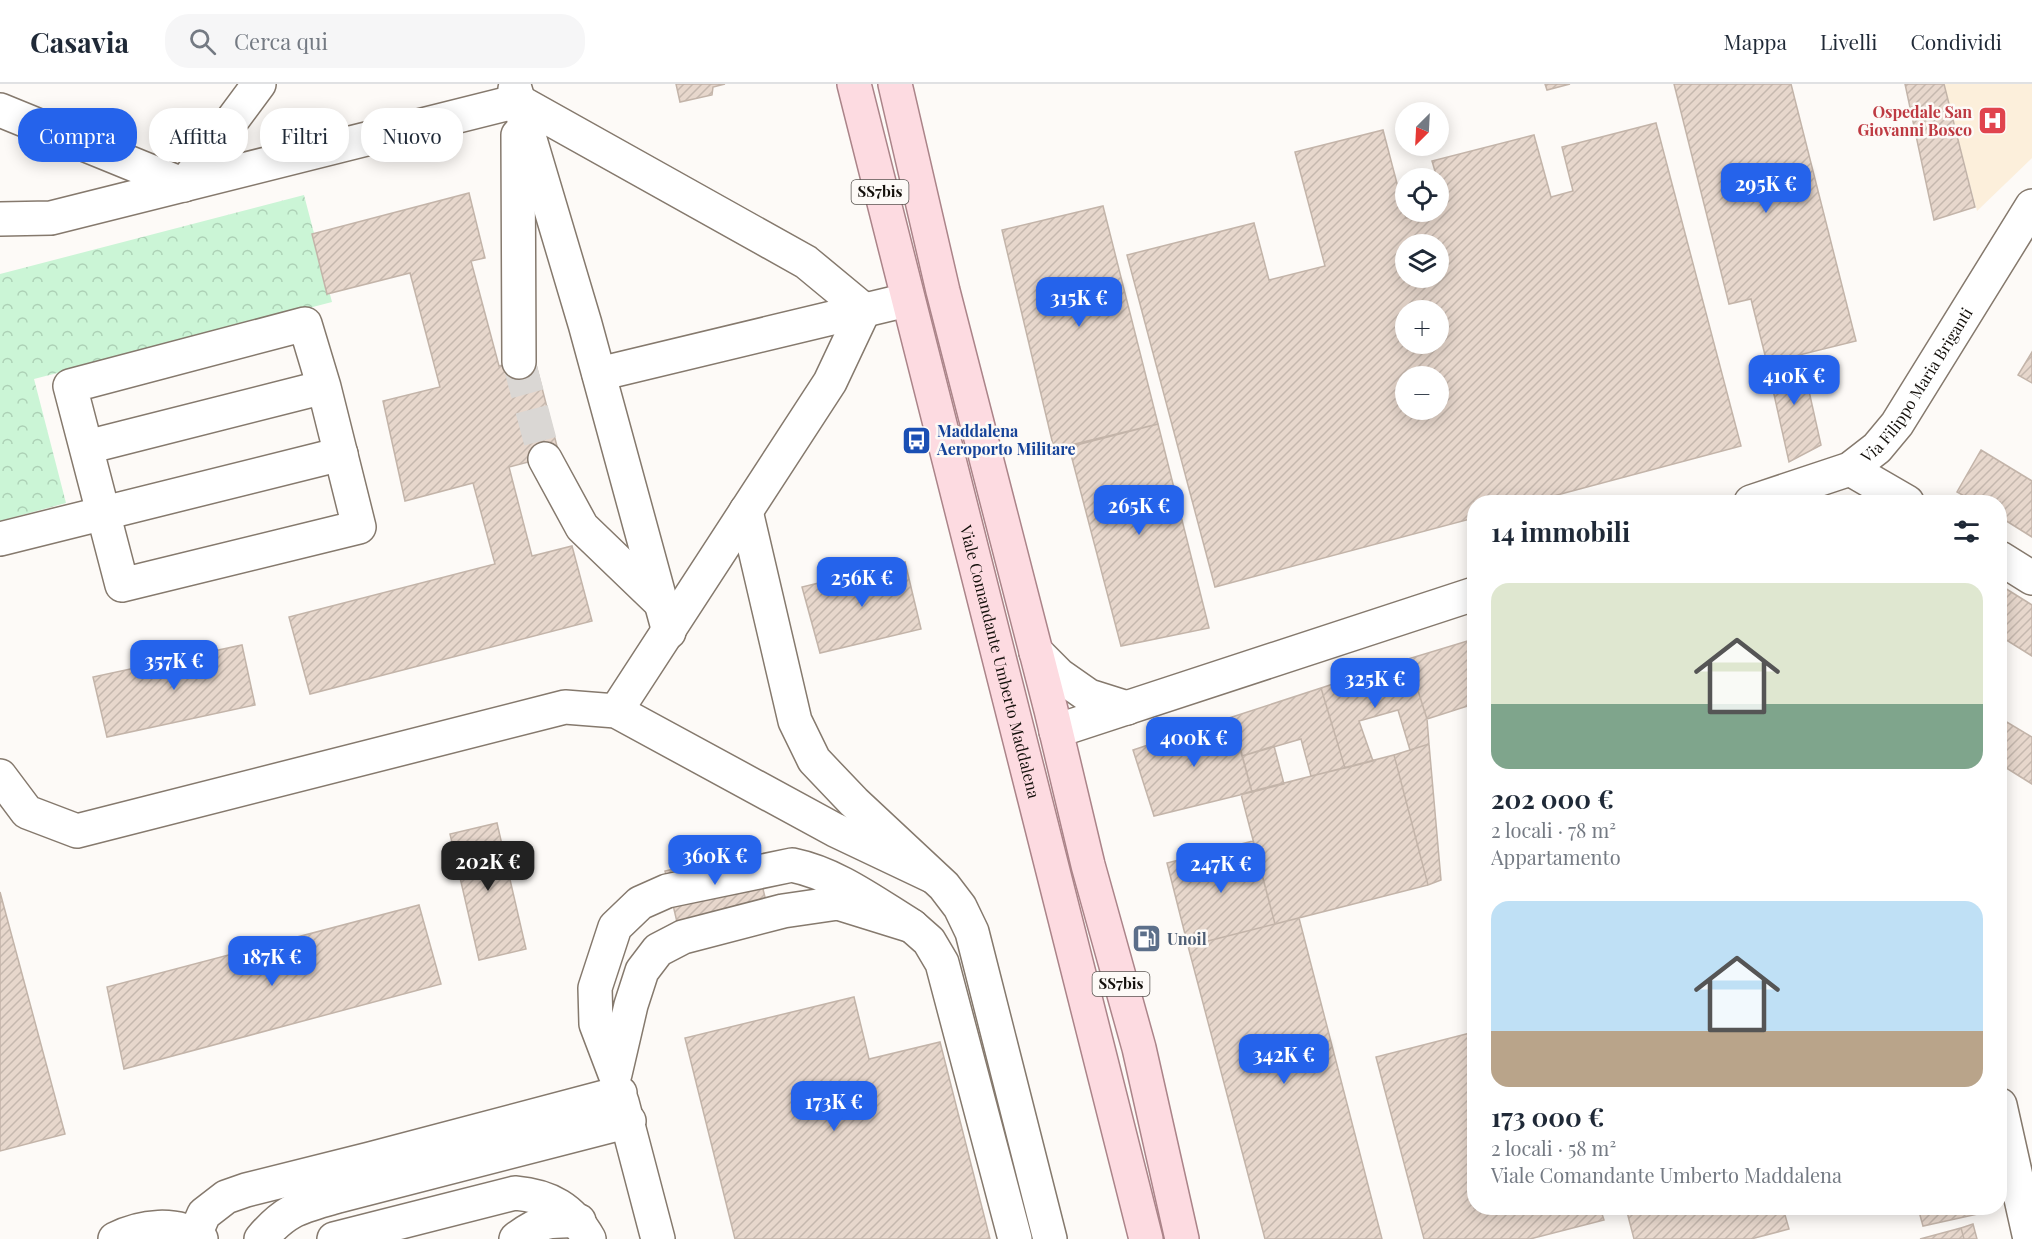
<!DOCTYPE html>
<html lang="it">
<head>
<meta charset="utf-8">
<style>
  body { margin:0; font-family:"Playfair Display",serif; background:#f6f6f7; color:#1f2937; height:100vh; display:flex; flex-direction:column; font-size:22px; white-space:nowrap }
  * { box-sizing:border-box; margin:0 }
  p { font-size:20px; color:#747a83 }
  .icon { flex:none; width:33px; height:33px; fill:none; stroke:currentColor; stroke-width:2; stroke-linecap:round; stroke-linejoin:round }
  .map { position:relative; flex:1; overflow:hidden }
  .side { position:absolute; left:1467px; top:411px; width:540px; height:720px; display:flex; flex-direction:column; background:#fff; border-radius:24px; box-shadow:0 3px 15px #0003 }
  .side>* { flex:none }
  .top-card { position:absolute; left:18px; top:24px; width:570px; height:54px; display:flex; gap:12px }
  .needle { width:39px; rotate:204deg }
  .fabs { position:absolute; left:1395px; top:18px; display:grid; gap:12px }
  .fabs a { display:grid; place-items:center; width:54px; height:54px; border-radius:50%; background:#fff; box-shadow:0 3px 15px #0003; font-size:30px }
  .price { position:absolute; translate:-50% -51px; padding:0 14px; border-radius:12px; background:#2563eb; color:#fff; font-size:20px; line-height:39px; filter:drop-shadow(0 2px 3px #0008) }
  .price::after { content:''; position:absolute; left:50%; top:36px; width:18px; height:14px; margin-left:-9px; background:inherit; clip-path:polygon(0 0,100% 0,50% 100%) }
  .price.on { background:#222; color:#fff }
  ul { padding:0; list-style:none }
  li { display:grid; align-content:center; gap:12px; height:318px; padding:0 24px }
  li span { display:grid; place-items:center; height:186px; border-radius:18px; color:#555 }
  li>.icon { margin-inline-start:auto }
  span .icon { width:108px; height:108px; fill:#fffc; stroke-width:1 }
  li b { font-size:26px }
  h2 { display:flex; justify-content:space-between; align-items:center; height:72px; padding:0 24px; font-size:26px }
  .pill { padding:0 21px; border-radius:24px; background:#fff; box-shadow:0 3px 15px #0003; font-size:21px; line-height:54px }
  .pill.on { background:#2563eb; color:#fff }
  header { display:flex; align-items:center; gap:36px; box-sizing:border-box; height:84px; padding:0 30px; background:#fff; border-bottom:2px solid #e0e1e3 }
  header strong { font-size:28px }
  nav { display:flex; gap:33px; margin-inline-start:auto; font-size:21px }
  .search { width:420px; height:54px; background:#f6f6f7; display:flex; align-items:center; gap:15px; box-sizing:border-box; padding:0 21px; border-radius:24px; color:#747a83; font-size:22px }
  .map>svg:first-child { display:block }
  .medical { fill:#fcefdb }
  .forest { fill:url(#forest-crowns) }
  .building { fill:url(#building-hatch); stroke:#c3b4a9; stroke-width:1.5; fill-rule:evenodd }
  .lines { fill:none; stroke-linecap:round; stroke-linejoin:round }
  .minor-tunnel { stroke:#dad7d4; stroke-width:33; stroke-dasharray:33 16; stroke-linecap:butt }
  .minor-casing { stroke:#85796d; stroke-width:36 }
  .major-casing { stroke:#ab8489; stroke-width:36 }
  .minor { stroke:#fff; stroke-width:33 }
  .major { stroke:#fddbe1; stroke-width:33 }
  .labels { text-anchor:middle; stroke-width:5; stroke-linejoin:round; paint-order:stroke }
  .shield { fill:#fdfaf7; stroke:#5a5652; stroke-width:1.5 }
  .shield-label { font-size:15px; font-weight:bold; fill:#14100b }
  .health-label { font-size:16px; font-weight:bold; fill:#be3a42; stroke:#fdfaf7; text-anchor:end }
  .street-label { font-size:16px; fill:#14100b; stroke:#fdfaf7 }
  .transit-label { font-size:16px; font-weight:bold; fill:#164399; stroke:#fdfaf7; text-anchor:start }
  .service-label { font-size:16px; font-weight:bold; fill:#4e5e75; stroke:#fdfaf7; text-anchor:start }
</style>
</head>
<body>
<header>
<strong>Casavia</strong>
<div class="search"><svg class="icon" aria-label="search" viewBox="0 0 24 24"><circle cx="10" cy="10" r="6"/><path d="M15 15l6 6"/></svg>Cerca qui</div>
<nav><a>Mappa</a><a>Livelli</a><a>Condividi</a></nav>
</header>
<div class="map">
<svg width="2032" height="1155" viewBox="0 0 2032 1155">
  <defs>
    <pattern id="forest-crowns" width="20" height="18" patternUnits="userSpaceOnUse" patternTransform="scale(1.5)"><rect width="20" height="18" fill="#cbf5d6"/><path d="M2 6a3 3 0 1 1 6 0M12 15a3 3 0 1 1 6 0" fill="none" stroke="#add1b6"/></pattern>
    <pattern id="building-hatch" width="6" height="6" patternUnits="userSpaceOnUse" patternTransform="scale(1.5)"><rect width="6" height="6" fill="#e7d7cc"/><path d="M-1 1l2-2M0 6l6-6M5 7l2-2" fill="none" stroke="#c5b8ae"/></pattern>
  </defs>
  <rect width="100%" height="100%" fill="#fdfaf7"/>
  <path class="medical" d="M1944,0h88v74l-55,53z"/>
  <path class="forest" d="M304,111l28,107 -298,77 32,124 -66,18v-247z"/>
  <path class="building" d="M676,0h49l-12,3 -1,8 -32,7z
    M1545,0h25l-23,6z
    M1674,0h117l65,257 -89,22 -16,-64 -22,5z
    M1905,0h39l31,123 -41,13z
    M1656,39l85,323 -210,56h-57v16l-259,69 -88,-332 127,-32 15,57 56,-14 -30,-114 88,-22 23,88 38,-9 -6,-31h-1l-5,-17 102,-26 17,62 22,-6 -11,-44zM1406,160h32v34h-32zM1406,226h32v34h-32zM1406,292h32v34h-32z
    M469,109l16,65 -14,3 28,105 35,-9 25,97 -50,13 23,89 40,-10 20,75 -282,73 -21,-77 206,-53 -22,-81 -68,18 -22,-100 57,-14 -30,-114 -83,21 -15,-60z
    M1103,122l55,218 -104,25 -52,-219z
    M2032,268v31l-14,-8z
    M1801,271l20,90 -32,17 -22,-99z
    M1158,340l51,204 -88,18 -52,-199z
    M1981,366l51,31v56l-32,-20v-15h-25l-18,-10z
    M905,478l16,67 -101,24 -18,-66z
    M2000,501l32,20v51l-32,-20z
    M1474,555v65l-47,15 -19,-60z
    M242,561l13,60 -148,32 -14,-60z
    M1408,575l19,60 2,25 -19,6 -12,-40 -39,11 14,40 -28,7 -24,-80z
    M1321,604l24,80 -34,8 -10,-37 -59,17 -10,-39z
    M1232,633l20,75 -98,24 -21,-66z
    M2000,634l32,19v47l-32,-20z
    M1429,660l12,136 -13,5 -34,-130z
    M1274,662l10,38 -32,8 -10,-36z
    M1394,671l34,130 -153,39 -34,-130z
    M497,739l29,126 -47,11 -29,-126z
    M1253,757l22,83 -87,22 -21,-83z
    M753,766l13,51 -89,21 -12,-51z
    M0,808l65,242 -65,17z
    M419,821l22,79 -317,85 -17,-82z
    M1299,834l83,321h-117l-77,-293z
    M854,913l15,62 71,-17 50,197h-255l-50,-201z
    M1474,948v176h126l4,12 -74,19h-106l-48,-182z
    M1626,1124h157l6,21 -38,10h-117z
    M1918,1124h59l1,6 -55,12z
    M1973,1140l4,15h-13l-3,-11z
    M1961,1144l3,11h-44z"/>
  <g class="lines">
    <path class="minor-tunnel" d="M519,278l26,97"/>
    <defs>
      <g id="minor">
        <path d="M515,5l70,235 84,308"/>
        <path d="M0,26l184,75 75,-101"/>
        <path d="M518,51l1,227"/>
        <path d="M0,135l51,-1 467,-117 288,161 58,48 -34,72 -214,329"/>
        <path d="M599,290l308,-74"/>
        <path d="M87,363l237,-60 35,140 -237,58 -52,-199 235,-62 19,63"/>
        <path d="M545,375l37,68 79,76"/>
        <path d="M1850,385l57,33"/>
        <path id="s1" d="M1751,418l99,-33 27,-21 20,-24 135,-218"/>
        <path d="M746,427l49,210 19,39 40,42 90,84 16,21 12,25 78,307"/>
        <path d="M0,455l341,-85"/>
        <path d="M2000,474l32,20"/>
        <path d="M1036,568l23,23 30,21 38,12"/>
        <path d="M1056,647l418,-137"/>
        <path d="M0,692l27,36 50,19 488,-124 51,4 219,119 97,46"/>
        <path d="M792,781c44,9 81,37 120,61l-74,-23 -55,8 -100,26 -25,13 -16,21 -11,34 -16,69 -19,-50 -1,-36 20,-61 25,-24 27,-12z"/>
        <path d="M912,842l17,15 13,22 73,276"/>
        <path d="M622,1018l36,137"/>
        <path d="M2000,1021l30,134"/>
        <path d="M115,1155c26,-13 61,-18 86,0"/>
        <path d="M193,1155l11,-25 22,-17 20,-7 124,-31 250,-66"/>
        <path d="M261,1155c26,-31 40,-32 77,-43l291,-75"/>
        <path d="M334,1155l181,-46c35,3 57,16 74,46"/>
        <path d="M516,1155c23,-18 34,-19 63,-18"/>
      </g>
      <g id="major">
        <path id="s2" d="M854,0l292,1155"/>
        <path d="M895,0l48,207 108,419 37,155 51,183 43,191"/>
      </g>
    </defs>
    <use href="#minor" class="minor-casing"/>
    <use href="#major" class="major-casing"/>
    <use href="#minor" class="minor"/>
    <use href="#major" class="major"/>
  </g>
  <defs>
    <symbol id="hospital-square" viewBox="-11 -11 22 22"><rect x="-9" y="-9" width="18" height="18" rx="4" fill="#e0444e" stroke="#fdfaf7"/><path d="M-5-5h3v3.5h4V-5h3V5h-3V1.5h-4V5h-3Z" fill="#fff"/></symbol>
    <symbol id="bus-square" viewBox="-11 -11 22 22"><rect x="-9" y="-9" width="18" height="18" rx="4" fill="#1a4fb4" stroke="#fdfaf7"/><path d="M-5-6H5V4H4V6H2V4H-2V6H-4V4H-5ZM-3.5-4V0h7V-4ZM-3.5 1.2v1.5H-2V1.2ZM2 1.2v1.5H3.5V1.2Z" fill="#fff"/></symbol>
    <symbol id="fuel-square" viewBox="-11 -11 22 22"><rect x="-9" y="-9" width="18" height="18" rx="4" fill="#5c6f8a" stroke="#fdfaf7"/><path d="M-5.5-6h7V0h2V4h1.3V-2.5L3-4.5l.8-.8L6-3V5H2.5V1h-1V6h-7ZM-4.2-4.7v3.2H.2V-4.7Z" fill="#fff"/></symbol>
  </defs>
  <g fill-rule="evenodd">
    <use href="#hospital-square" x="1976" y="20" width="33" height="33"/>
    <use href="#bus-square" x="900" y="340" width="33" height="33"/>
    <use href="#fuel-square" x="1130" y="838" width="33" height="33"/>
  </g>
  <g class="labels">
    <g class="shield">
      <rect x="851.5" y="96" width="57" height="24" rx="4.5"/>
      <rect x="1092.5" y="888" width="57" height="24" rx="4.5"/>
    </g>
    <g class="shield-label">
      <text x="880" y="113">SS7bis</text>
      <text x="1121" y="905">SS7bis</text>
    </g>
    <g class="health-label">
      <text x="1972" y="34">Ospedale San<tspan x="1972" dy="18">Giovanni Bosco</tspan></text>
    </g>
    <g class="street-label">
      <text dy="6" stroke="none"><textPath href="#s1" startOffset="213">Via Filippo Maria Briganti</textPath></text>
      <text dy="6" stroke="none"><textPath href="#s2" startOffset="596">Viale Comandante Umberto Maddalena</textPath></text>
    </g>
    <g class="transit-label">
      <text x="937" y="353">Maddalena<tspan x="937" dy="18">Aeroporto Militare</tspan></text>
    </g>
    <g class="service-label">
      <text x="1167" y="861">Unoil</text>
    </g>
  </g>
</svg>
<div class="fabs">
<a><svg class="needle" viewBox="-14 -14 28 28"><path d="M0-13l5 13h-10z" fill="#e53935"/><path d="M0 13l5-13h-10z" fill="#747a83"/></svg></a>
<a><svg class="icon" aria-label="locate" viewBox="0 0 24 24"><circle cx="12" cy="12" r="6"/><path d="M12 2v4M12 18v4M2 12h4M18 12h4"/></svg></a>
<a><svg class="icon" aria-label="layers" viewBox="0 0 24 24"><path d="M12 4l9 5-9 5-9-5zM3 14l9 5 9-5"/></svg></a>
<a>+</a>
<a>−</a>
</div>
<b class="price" style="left:1766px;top:130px">295K €</b>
<b class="price" style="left:1079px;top:244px">315K €</b>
<b class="price" style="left:1794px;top:322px">410K €</b>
<b class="price" style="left:1139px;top:452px">265K €</b>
<b class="price" style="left:862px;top:524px">256K €</b>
<b class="price" style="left:174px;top:607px">357K €</b>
<b class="price" style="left:1375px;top:625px">325K €</b>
<b class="price" style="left:1194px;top:684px">400K €</b>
<b class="price" style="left:715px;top:802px">360K €</b>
<b class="price on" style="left:488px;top:808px">202K €</b>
<b class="price" style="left:1221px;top:810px">247K €</b>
<b class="price" style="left:272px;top:903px">187K €</b>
<b class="price" style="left:1284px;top:1001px">342K €</b>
<b class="price" style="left:834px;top:1048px">173K €</b>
<div class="top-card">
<a class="pill on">Compra</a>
<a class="pill">Affitta</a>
<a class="pill">Filtri</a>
<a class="pill">Nuovo</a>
</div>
<section class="side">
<h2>14 immobili<svg class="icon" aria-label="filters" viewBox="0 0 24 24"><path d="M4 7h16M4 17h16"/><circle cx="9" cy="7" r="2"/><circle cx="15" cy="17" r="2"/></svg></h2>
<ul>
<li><span style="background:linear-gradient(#dfe7d0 65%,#7fa58c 0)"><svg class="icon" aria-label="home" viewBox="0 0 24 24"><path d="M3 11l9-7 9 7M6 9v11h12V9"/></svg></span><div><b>202 000 €</b><p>2 locali · 78 m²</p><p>Appartamento</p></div></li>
<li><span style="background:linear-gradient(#bfe0f5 70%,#b9a48a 0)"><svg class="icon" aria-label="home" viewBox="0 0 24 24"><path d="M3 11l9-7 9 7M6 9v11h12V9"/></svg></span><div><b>173 000 €</b><p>2 locali · 58 m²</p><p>Viale Comandante Umberto Maddalena</p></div></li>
</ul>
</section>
</div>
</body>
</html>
